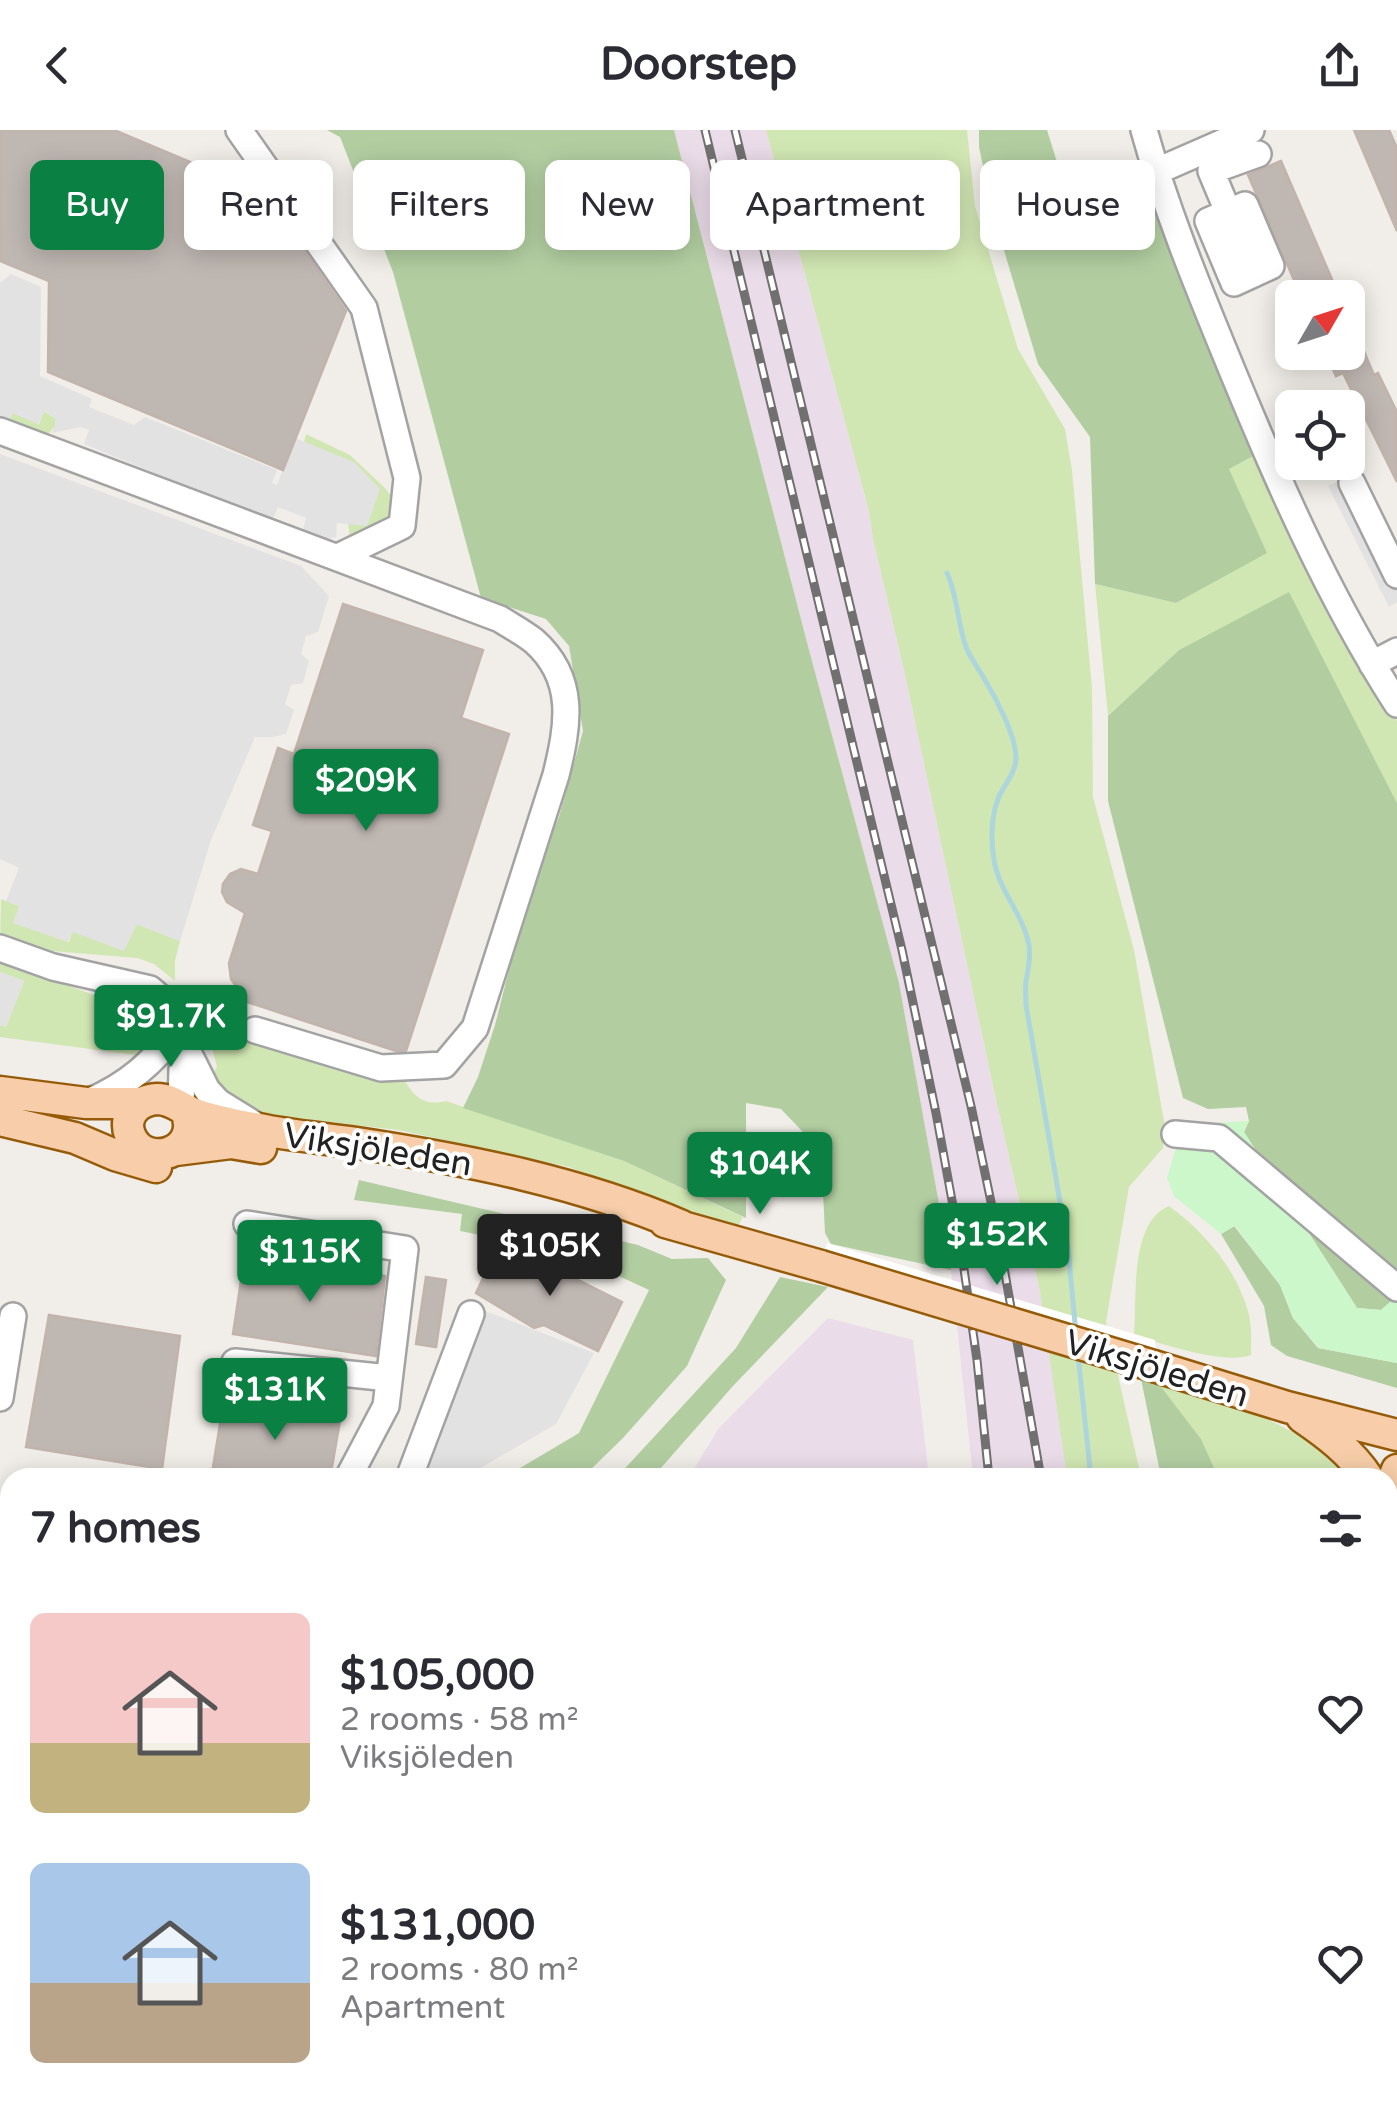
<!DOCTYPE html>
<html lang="en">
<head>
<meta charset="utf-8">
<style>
  body { margin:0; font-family:"Varela Round",sans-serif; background:#f2f2f3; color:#2b2b33; height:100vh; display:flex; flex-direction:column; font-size:38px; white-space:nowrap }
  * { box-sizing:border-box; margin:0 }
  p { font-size:32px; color:#7c7c81 }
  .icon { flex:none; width:55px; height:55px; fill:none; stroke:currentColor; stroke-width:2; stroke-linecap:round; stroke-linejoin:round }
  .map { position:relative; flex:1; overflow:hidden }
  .panel { position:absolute; left:0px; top:1338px; width:1398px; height:642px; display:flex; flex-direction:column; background:#fff; border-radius:30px 30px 0 0; box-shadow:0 5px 25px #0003 }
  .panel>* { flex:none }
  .top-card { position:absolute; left:30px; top:30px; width:1338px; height:90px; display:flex; gap:20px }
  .needle { width:65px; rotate:51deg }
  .controls { position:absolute; left:1275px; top:150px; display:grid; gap:20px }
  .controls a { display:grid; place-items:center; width:90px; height:90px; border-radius:15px; background:#fff; box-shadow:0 5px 25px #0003; font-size:50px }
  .price { position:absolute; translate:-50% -85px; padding:0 22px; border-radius:10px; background:#0b8043; color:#fff; font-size:32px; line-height:65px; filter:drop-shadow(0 2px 5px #0008) }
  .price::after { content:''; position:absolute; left:50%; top:60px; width:30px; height:22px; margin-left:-15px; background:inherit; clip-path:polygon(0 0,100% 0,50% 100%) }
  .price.active { background:#222; color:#fff }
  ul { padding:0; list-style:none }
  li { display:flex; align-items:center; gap:30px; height:250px; padding:0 30px }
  li span { display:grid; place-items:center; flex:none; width:280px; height:200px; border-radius:15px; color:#555 }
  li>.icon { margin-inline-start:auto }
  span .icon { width:120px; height:120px; fill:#fffc; stroke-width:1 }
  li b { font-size:42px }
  h2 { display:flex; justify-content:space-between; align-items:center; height:120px; padding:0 30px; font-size:42px }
  .chip { padding:0 35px; border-radius:15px; background:#fff; box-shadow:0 5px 25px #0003; font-size:35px; line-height:90px }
  .chip.active { background:#0b8043; color:#fff }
  header { display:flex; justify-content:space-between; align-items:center; height:130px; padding:0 30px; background:#fff; font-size:45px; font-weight:700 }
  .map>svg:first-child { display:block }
  .industrial { fill:#eadce8 }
  .grass { fill:#d1e7b3 }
  .forest { fill:#b2cea1 }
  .park { fill:#cbf7ca }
  .pitch { fill:#8ddbb6 }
  .parking { fill:#e2e2e2 }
  .pier { fill:#fff }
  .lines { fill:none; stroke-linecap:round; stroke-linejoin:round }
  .stream { stroke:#add5dc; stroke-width:5 }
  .building { fill:#bfb7b2; stroke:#c2b4ac; stroke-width:2.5 }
  .minor-casing { stroke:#a3a3a3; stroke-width:30 }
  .major-casing { stroke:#965b09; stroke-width:35 }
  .highway-casing { stroke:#d13478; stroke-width:40 }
  .minor { stroke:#fff; stroke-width:25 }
  .major { stroke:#f7cea9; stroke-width:30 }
  .highway { stroke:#e397ac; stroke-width:35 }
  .rail-casing { stroke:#707070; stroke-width:9 }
  .rail { stroke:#fff; stroke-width:5; stroke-dasharray:15; stroke-linecap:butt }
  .major-bridge-casing { stroke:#965b09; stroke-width:35; stroke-linecap:butt }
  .major-bridge { stroke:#f7cea9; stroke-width:30 }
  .labels { text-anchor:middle; stroke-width:8; stroke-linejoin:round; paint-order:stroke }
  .street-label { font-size:35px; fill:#222; stroke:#fff }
</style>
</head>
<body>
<header><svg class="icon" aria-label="back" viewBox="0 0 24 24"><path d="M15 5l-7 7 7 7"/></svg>Doorstep<svg class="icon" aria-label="share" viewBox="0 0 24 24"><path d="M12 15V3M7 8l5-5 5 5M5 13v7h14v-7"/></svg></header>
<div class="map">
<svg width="1397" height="1978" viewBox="0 0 1397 1978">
  <rect width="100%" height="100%" fill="#f1eee9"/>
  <path class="industrial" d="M674,0h92l103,381 4,28 31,131 91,425 45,197 28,185h-95l-22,-207 -52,-287 -90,-333z
    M828,1188l85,22 16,137h-240l30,-49z
    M96,1970h214l17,5 12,-5h151l5,8h-406z
    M861,1970h80v8h-55z
    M1000,1970h128v8h-127z"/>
  <path class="grass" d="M766,0h201l8,76 43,143 47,80 7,41 20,218 1,109 41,153 31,177 -2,21 -34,39 -23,135 35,155h-74l-27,-185 -45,-197 -91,-425 -31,-131 -4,-28z
    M44,281l12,8 -1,7 -11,13 -37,-14 6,-12 26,11z
    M306,304l44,21 34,32 7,9 1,14 -4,11 -38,18 -2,-16 -44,-81z
    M1255,325l108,211 34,55v82l-108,-210 -110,57 -71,66 -13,-132 81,19 90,-50 -38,-84z
    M1,769l18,7 -5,17 55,19 3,-10 65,-8 43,17 -5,20v20l-21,-17 -17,-6 -122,-10 -15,-7z
    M0,831l141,51 10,18 2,11 -11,15 -142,-19v-12l6,2 18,-46 -24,-9z
    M201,875l42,14 1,19 136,38 21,-2c11,20 20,33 45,27l178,60 119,56 -9,16 -165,-66 -171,-37 -153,-18 -37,-32 9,-13z
    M1169,1076c36,26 69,65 80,109 3,13 2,27 2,40 -27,10 -89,-11 -117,-20 3,-36 -5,-113 35,-129z
    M1158,1253c68,18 144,40 191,94h-133z
    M1388,1632l9,47v299h-233l4,-8h220z
    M490,1970h60l-11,8h-44z"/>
  <path class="forest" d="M327,0h347l135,520 90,333 52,287 -120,-26 -6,-11 -4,-82 -40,-42 -35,-6v115l-122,-57 -161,-53 15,-31 17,-52 38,-149 26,-59 24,-86 -14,-85 -23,-27 -65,-21 -88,-326 -53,-135z
    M979,0h68l28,90 76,-25 104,260 -26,14 38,84 -91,50 -81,-19 -5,-147 -52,-73 -44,-147 -15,-70z
    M1289,462l108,211v493l-16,14 -24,-2 -113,-176 5,-11 -3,-14 -38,2 -25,-11 -75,-297v-85l71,-66z
    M359,1050l279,65 34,14 36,-1 18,22 -39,86 -64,72 -40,39h-78l74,-44 70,-143 -82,-38 -107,-21 2,-17 -108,-14z
    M1234,1096l46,59 13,33 25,30 79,15v25l-110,-32 -16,-11 -7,-39 -43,-72z
    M780,1147l48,10 -95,99 -80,91h-36l119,-129z
    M1141,1249l17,4 43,56 17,38h-57z"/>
  <path class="park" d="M1249,991l-5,11 113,176 24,2 16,-14v67l-78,-15 -26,-30 -13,-33 -45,-59 -14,8 -47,-38 -7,-18 8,-27 10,-19 9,-8z"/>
  <path class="pitch" d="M550,1970h140l6,8h-157z
    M765,1970h64l25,8h-91z"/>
  <path class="parking" d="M11,144l30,13 -1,89 52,23 -3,8 45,18 11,-8 132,53 -5,13 5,2 18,-47 59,24 26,27 -13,37 -30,-3 -1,14 -10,2 -24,-5 4,-16 -28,-11 -6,14 -188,-77 5,-14 -8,-3 -30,6 4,-7 1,-7 -11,-8 -7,13 -25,-11 -6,12 -7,-2v-140z
    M0,324l301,112 28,30 -11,36 -12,4 -5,18 8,7 -6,22 -12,2 -6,19 9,6 -8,24 -13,3h-18l-44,103 -31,101 -43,-17 -13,27 -51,-19 -5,10 -55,-19 6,-17 -13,-5 13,-33 -19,-9z
    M1358,341l39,77v54l-8,5 -61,-121z
    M0,842l24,9 -18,46 -6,-2z
    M480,1179l114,44 -38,71 -91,53h-43z"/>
  <path class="pier" d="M827,1113l328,97 3,40 -341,-102z"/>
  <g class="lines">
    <path class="stream" d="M947,443c11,23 10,50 19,74 4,11 13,22 19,33 11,18 31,56 31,78 0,15 -13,28 -18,41 -7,19 -7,42 -4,61 5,31 29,54 35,85 2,14 -1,23 -3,37 -1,7 0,16 0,23l42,243 8,86
      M1078,1225l13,123
      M1319,1978v-8"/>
  </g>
  <path class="building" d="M0,0h114l150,63 82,118 -63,159 -235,-98 1,-91 -49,-20z
    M1354,0h35l8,18v83z
    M1281,31l59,137h-38l-54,-123z
    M1348,184l26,61 4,-2 19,39v70l-54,-109 -7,3 -11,-24h23z
    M343,474l140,46 -22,68 48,16 -103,317h-10l-149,-49 -16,-23 -2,-16 16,-50 -18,-11 -5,-10 1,-8 7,-10 11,-5 17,5 14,-43 -19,-6 25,-77 16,6z
    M524,1123l98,49 -24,49 -54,-26 -10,3 -58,-35 13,-27z
    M245,1124l140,22 -9,80 -143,-22z
    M426,1147l20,3 -10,67 -20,-3z
    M49,1185l131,21 -18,133 -136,-22z
    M224,1270l116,21 -10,57h-55l-62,-11z"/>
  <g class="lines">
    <defs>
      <path id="minor" d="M239,0l125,178 43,170 -5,48 -64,31
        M1144,0c21,76 51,150 81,223 49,120 102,242 172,351
        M1155,42l96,-42
        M1245,75l26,61 -37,17 -26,-62z
        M1254,144l-43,-103 47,-17
        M0,301l500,188c11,7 24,14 34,22 43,38 34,85 22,134l-81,253 -31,37 -63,3 -126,-38
        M1352,353l45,92
        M1372,534l25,-13
        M0,818l53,19 97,22 20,17 16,42 21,42 11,12 34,21
        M90,971c38,-16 63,-39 88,-71
        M181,976l1,-36 4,-22
        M1175,1004l44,4 178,150
        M247,1094l158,25 -19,157 -38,72
        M235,1232l154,16
        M0,1268l13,-82
        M409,1348l62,-164
        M0,1384l10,3
        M0,1548l10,1
        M0,1937l10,-3
        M56,1970l10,8
        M975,1970l2,8"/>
      <path id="major" d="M0,962l86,11h55
        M186,981c17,42 -42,60 -56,24 -8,-20 9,-35 27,-36 15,0 23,9 35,14 21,8 44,12 67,16 32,7 65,9 98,14 111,17 222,39 325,83
        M0,990l75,18 40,17 41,12
        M176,1020l55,-7 30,5
        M665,1092l156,44
        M1157,1237l130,40 110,28
        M1302,1287c25,17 49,35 66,61
        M1388,1363l9,-23"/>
      <path id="highway" d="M1394,1404l3,20"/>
    </defs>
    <use href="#minor" class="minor-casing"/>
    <use href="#major" class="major-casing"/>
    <use href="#highway" class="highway-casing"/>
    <use href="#minor" class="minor"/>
    <use href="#major" class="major"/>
    <use href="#highway" class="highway"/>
    <defs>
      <path id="rail" d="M705,0l197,820 34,163 26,142 15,105 12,118
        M735,0l236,976 29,139 41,233
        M1030,1970l1,8
        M1090,1970l1,8"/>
    </defs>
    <use href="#rail" class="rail-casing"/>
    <use href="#rail" class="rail"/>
    <defs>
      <path id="major-bridge" d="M821,1136l336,101"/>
    </defs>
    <use href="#major-bridge" class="major-bridge-casing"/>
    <use href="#major-bridge" class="major-bridge"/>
  </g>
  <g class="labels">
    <g class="street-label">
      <text transform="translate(378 1019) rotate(9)" y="12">Viksjöleden</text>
      <text transform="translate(1157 1238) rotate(17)" y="12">Viksjöleden</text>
    </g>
  </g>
</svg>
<div class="controls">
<a><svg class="needle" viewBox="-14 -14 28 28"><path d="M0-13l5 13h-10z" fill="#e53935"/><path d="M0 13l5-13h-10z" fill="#7c7c81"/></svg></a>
<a><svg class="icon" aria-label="locate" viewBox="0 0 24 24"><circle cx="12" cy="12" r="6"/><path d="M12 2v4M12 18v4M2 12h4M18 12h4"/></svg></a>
</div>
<b class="price" style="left:366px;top:704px">$209K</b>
<b class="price" style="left:171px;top:940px">$91.7K</b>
<b class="price" style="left:760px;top:1087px">$104K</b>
<b class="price" style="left:997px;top:1158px">$152K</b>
<b class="price active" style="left:550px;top:1169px">$105K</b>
<b class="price" style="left:310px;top:1175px">$115K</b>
<b class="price" style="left:275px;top:1313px">$131K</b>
<div class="top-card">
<a class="chip active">Buy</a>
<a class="chip">Rent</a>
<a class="chip">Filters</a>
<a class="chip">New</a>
<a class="chip">Apartment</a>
<a class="chip">House</a>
</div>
<section class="panel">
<h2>7 homes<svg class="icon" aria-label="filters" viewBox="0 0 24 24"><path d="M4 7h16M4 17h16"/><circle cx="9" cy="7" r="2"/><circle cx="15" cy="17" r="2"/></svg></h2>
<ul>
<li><span style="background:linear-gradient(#f6c9c9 65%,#c2b280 0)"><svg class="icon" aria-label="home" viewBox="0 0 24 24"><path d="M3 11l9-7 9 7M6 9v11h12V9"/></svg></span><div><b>$105,000</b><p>2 rooms · 58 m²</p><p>Viksjöleden</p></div><svg class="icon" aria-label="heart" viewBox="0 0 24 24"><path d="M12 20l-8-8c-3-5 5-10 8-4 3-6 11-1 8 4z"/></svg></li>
<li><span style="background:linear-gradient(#a9c7e8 60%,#b9a48a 0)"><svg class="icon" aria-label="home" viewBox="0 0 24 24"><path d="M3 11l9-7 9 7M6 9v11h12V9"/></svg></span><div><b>$131,000</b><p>2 rooms · 80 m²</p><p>Apartment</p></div><svg class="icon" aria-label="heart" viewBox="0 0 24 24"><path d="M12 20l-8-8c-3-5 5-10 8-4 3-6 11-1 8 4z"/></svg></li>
</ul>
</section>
</div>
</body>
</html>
